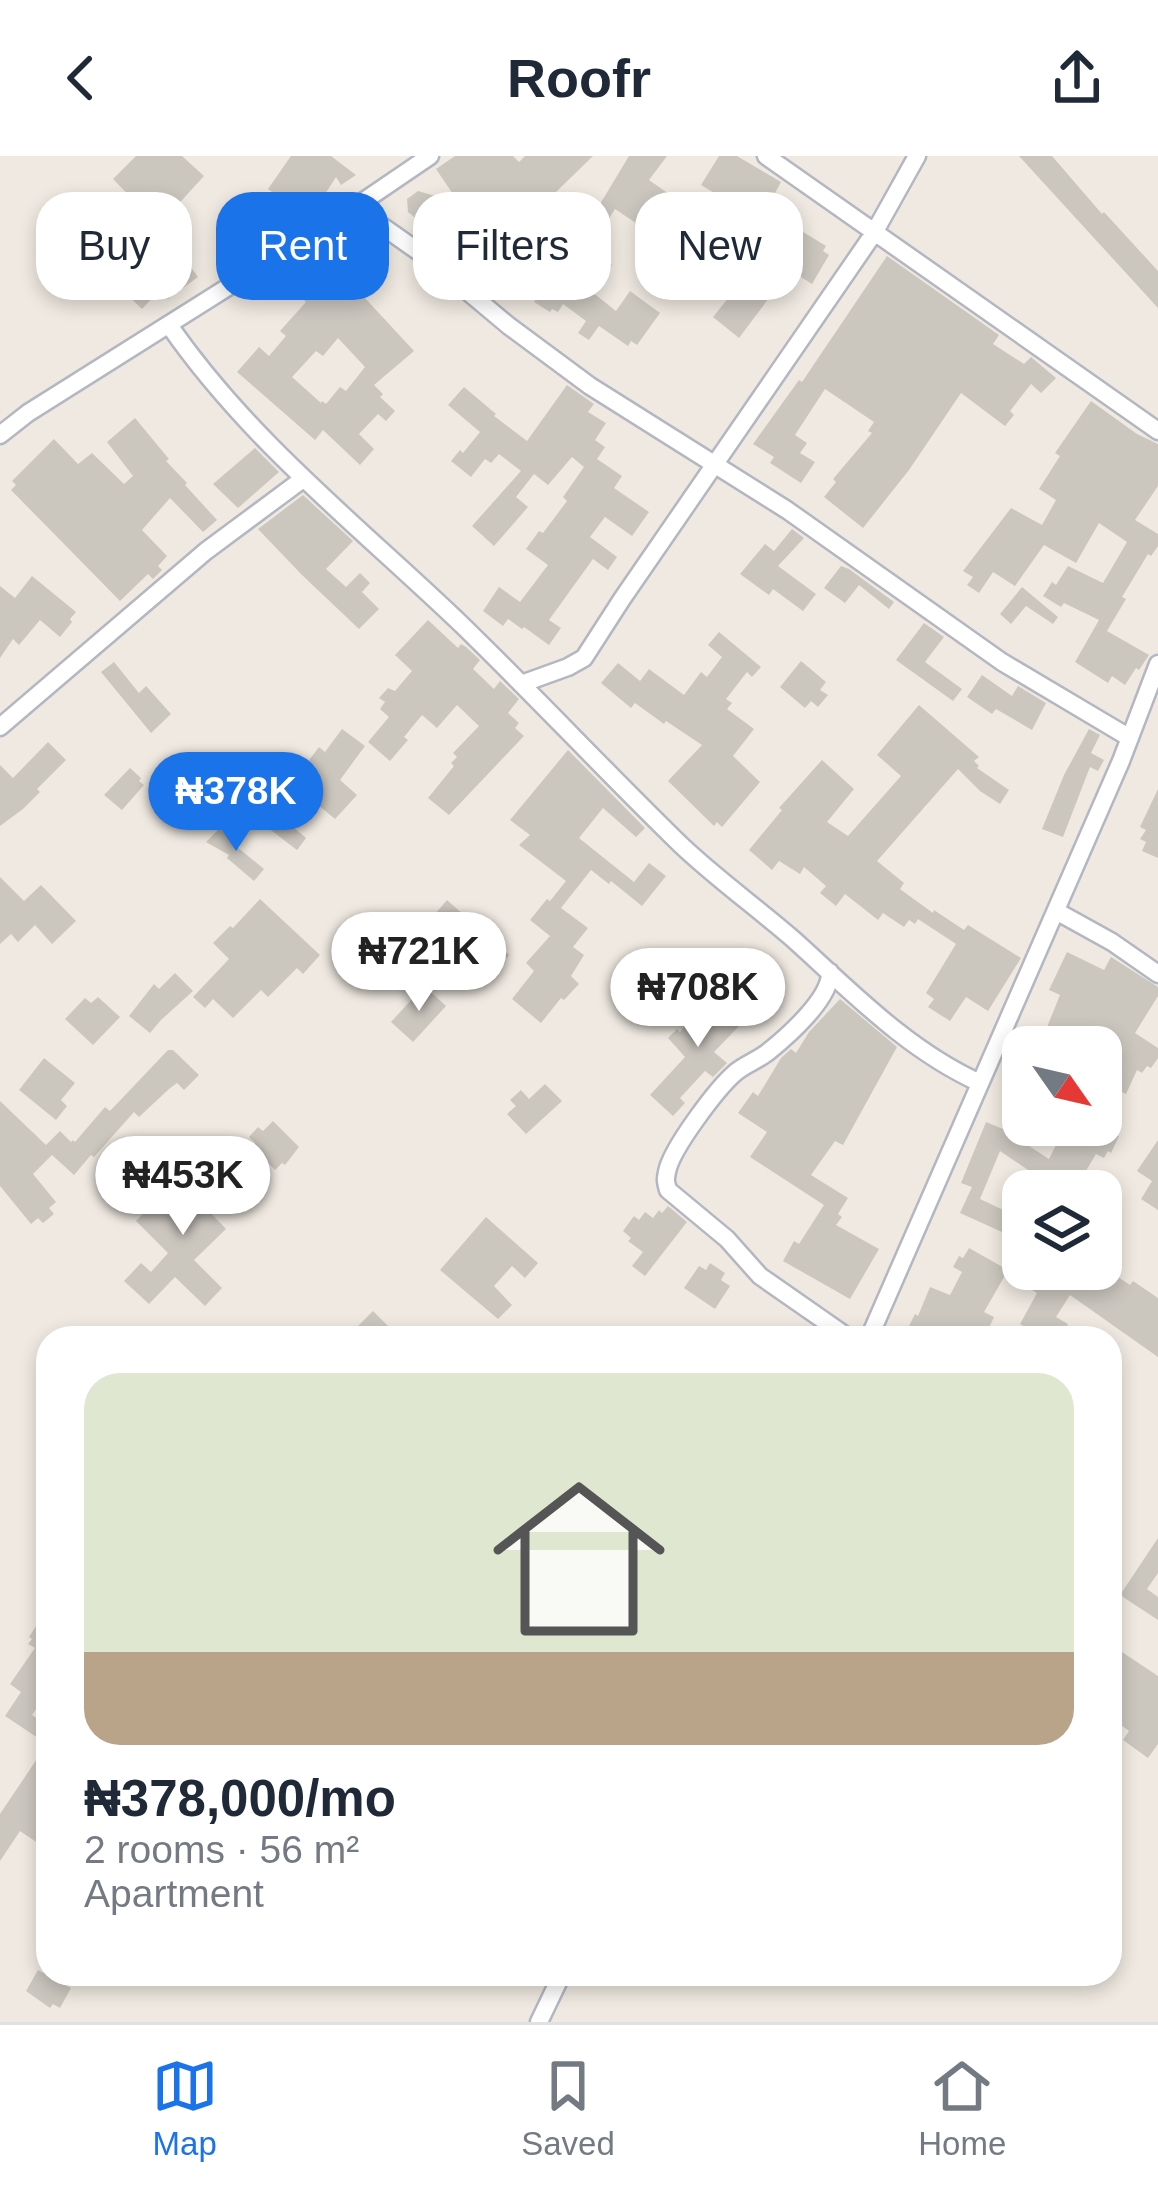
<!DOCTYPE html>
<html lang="en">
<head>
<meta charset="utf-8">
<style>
  body { margin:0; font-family:Helvetica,sans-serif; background:#f2f2f3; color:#1f2937; height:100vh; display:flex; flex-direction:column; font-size:45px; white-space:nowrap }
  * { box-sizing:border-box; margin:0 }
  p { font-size:39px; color:#747a83 }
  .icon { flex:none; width:66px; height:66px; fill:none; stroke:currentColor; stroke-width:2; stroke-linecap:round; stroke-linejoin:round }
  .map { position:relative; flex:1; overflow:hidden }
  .side { position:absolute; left:36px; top:1170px; width:1086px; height:660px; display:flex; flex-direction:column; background:#fff; border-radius:36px; box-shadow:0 6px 18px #0003 }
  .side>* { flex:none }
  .hud { position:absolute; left:36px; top:36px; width:1086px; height:108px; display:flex; gap:24px }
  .needle { width:78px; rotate:124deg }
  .controls { position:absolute; left:1002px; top:870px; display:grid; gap:24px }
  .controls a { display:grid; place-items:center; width:120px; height:120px; border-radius:24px; background:#fff; box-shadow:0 6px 18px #0003; font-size:60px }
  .price { position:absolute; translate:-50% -102px; padding:0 27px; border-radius:42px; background:#fff; color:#222; font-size:39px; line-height:78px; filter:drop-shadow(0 3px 6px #0008) }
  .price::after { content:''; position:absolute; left:50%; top:72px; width:36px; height:27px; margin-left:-18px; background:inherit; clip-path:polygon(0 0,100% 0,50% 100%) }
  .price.selected { background:#1a73e8; color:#fff }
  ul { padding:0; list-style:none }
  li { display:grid; align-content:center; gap:24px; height:636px; padding:0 48px }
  li span { display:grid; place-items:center; height:372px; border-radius:36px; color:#555 }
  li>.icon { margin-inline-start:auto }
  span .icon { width:216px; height:216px; fill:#fffc; stroke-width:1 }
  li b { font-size:51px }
  .tag { padding:0 42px; border-radius:36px; background:#fff; box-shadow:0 6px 18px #0003; font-size:42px; line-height:108px }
  .tag.selected { background:#1a73e8; color:#fff }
  header { display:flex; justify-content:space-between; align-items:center; height:156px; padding:0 48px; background:#fff; font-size:54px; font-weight:600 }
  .menu { display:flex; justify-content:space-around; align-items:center; height:168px; border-top:3px solid #e0e1e3; background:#fff; font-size:33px; color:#747a83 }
  .menu a { display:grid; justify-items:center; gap:6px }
  .menu .selected { color:#1a73e8 }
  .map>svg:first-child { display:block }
  .building { fill:#cbc7bf; fill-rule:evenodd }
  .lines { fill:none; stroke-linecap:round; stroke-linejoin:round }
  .minor-casing { stroke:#b4b7c1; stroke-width:21 }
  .minor { stroke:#fff; stroke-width:16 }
</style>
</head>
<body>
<header><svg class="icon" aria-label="back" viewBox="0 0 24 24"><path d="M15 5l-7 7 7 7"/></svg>Roofr<svg class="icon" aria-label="share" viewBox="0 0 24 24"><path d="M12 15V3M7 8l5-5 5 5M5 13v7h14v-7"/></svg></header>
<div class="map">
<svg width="1158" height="1866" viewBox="0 0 1158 1866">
  <rect width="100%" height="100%" fill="#efe9e1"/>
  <path class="building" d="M136,0h46l22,20 -32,35 -3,-3 -28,28 15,15 -3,3 21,20 14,-11 10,14 -30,22 -8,-9 -18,19 -38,-36 5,-5 -11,-10 46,-47 -31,-32z
    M291,0h40l25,19 -15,10 -5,-8 -14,22 -6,-4 -9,12 -8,-5 -5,6 -26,-19z
    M455,0h58l6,6 6,-6h68l-37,36 5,5 -32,36 -9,-8 -14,17 -21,-17 10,-13 -21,-17 -38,44 -11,-10 2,-2 -19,-15 -1,-13 11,-8 41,12 -23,-34z
    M629,0h38l-18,24 30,21 -24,35 -40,-27 -25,39 22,17 -20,27 24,19 14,-20 30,22 -23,32 -6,-4 -3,5 -29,-20 -10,14 -11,-7 8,-12 -23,-17 -5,8 -6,-3 -2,3 -16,-10 60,-88z
    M719,0h18l44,26 -12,22 30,17 -4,6 31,19 -3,5 6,4 -17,29 -19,-12 2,-3 -37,-22 10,-18 -39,-22 2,-4 -30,-18z
    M1019,0h33l50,58 2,-2 54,59v37z
    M377,87l10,12 -35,29 62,67 -40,34 9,9 -3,3 15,14 -9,10 -8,-7 -19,20 15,15 -14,16 -37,-35 -8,10 -78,-68 22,-25 10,9 17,-20 -6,-5 26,-29 -7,-7 32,-31 9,9zM338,182l27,29 -19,24 -6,-4 -14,17 -4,-3 -1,2 -29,-26 24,-26 7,5z
    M887,100l112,79 -6,9 31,20 7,-7 25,21 -15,15 -10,-9 -21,27 4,4 -9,11 -44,-33 -52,77 -46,58 -39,-31 12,-15 -3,-3 39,-46 -4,-2 6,-9 -49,-33 -30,46 12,8 -7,10 15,9 -14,21 -31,-20 4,-6 -21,-13 46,-64 3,2z
    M740,107l35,27 -36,48 -26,-21 24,-30 -8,-5z
    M567,229l27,19 -6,8 18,11 -11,17 10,7 -8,12 25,17 -8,12 35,24 -17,24 -27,-19 -15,20 27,20 -9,13 -15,-11 -44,61 12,8 -12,17 -25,-18 -2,2 -14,-10 -5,7 -20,-15 16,-24 21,15 28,-37 -22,-16 13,-18 4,2 24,-32 -4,-4 21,-30 -12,-10 -24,28 -14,-11 -18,23 12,10 -34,39 -22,-20 49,-55 -22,-17 -8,9 -6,-4 -14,18 -20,-16 9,-11 3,3 17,-21 -32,-27 16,-18 32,27 -2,2 33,25z
    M1091,245l46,33 21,10v42l-23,34 23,14v12l-7,10 -3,-2 -26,43 4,2 -19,32 42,24 -10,15 -3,-2 -11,17 -13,-9 -4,7 -33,-21 24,-42 -35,-17 -3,4 -18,-11 9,-14 4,3 12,-19 35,17 24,-41 -28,-19 -23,40 -32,-18 -29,41 -22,-14 -14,21 -12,-8 6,-8 -10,-6 48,-63 31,17 14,-25 -17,-11 21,-33 -5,-3z
    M135,262l34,41 -3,2 21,22 -2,2 32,35 -14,12 -33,-34 -28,32 25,26 -9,10 4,4 -9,9 -5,-5 -28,27 -109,-111 5,-5 -4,-4 42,-42 24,25 14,-11 32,31 9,-8 -26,-34z
    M255,292l24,24 -41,36 -25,-24z
    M303,339l50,46 -27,28 20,18 14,-14 10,10 -8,9 17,17 -20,20 -57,-54 -44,-46z
    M792,373l12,9 -26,28 38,28 -13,17 -30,-22 -4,6 -29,-21 25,-30 9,7z
    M841,410l8,3 45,33 -5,7 -30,-24 -14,18 -21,-15z
    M32,420l44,36 -6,7 2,3 -12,15 -20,-17 -21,25 -6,-6 -13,19v-72l15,12z
    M1022,431l36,30 -5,7 -27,-18 -15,18 -11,-10z
    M428,464l30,28 3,-4 5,3 14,13 -7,9 21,20 6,-8 19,18 -11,14 11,10 -4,5 9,8 -75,79 -21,-17 26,-32 -3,-3 6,-6 -4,-4 26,-27 -22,-21 -20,23 -15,-13 -18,22 4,3 -18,21 -22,-19 21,-25 -9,-8 5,-7 -6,-4 9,-10 7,3 17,-20 -17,-16z
    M924,467l20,14 -19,25 37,27 -9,12 -57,-41z
    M719,476l42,35 -9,10 -5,-5 -21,27 6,4 -5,6 27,20 -21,27 27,26 -38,45 -5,-5 -3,4 -46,-45 34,-36 -36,-24 -2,3 -29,-21 -4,5 -30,-25 17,-20 22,18 9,-12 35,26 17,-23 6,5 15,-20 -14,-12z
    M801,505l25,21 -6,8 8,5 -10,12 -7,-6 -6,7 -25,-21z
    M114,506l25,31 7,-7 25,28 -20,19 -50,-61z
    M982,519l30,21 6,-10 28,17 -14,27 -36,-21 -4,5 -25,-17z
    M919,549l60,52 -5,4 5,5 -2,2 32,22 -9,14 -20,-13 -22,-22 -81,92 27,22 -4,6 33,24 1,-3 30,20 4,-5 53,33 -33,53 -22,-14 -16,24 -22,-14 6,-8 -8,-6 30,-49 -38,-25 -3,5 -6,-4 -5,7 -21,-14 -5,7 -33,-26 -9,12 -16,-13 6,-7 -22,-19 -4,7 -21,-13 -7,9 -23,-20 33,-40 -3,-2 43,-48 32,29 -27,33 21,14 53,-60 -24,-21z
    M342,573l23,17 -25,34 17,15 -22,24 -48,-40 16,-20 4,4 12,-16 6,5z
    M1089,573l11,6 -9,18 13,7 -6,11 -8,-4 -27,70 -21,-8 22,-54z
    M48,586l18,18 -29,29 3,3 -17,17 -23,17v-61l13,13z
    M568,594l77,78 -9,9 -33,-29 -24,30 55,44 15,-19 17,13 -24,30 -31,-25 -2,3 -18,-14 -30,38 27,20 -15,19 11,8 -13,21 8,8 -15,16 -3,-2 -20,25 -29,-24 22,-28 -8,-8 24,-27 -20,-16 17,-21 3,2 16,-20 -47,-36 11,-10 -20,-15z
    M130,612l11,10 -2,3 5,4 -22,25 -18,-15z
    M1158,633v69l-16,-7 4,-9 -6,-3 6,-9 -6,-3z
    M254,638l52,44 -9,12 -38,-29 -3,4 -17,-14z
    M219,673l14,9 -2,4 33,27 -10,12 -27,-23 2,-3 -23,-13z
    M0,721l24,24 17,-16 35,36 -24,23 -17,-19 -17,17 -7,-8 -11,10z
    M260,743l60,56 -17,19 -6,-6 -29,29 -7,-7 -28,28 -20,-19 -8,9 -12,-11 36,-38 -16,-16 17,-17 3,2z
    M447,744l62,55 -19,23 -61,-57z
    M1067,796l37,18 7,-13 47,30v9l-23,37 23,15v10l-7,10 -4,-2 -5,7 -5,-3 -11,24 -8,-4 -17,37v-80h-62l21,-52 -11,-5z
    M175,817l18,18 -32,29 -11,13 -21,-17 25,-32 5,5z
    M424,830l22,20 -33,36 -22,-20z
    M720,834l23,23 -6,6 4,5 -27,28 13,11 -14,14 -8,-6 -25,27 5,5 -12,13 -23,-21 35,-38 -17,-19 9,-9 3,3z
    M98,841l22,20 -27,28 -28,-26 20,-21 6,5z
    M840,843l57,48 -54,98 -8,-4 -24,34 37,23 -10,16 4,3 -6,8 43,24 -29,50 -67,-38 11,-20 5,3 25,-39 -74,-48 17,-25 -29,-19 15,-21 5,4 23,-38 10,-9 5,4 13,-21z
    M168,894h5l26,25 -15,15 -7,-7 -8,6 -30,28 -5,-5 -40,45 -3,-2 -17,20 -22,-20 -19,19 23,28 -7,6 5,6 -11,9 -5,-5 -7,6 -31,-38v-85l46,44 14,-14 11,11 2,-2 2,2 30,-35 5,4z
    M44,902l31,25 -14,17 6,6 -11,14 -37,-30z
    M545,928l17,17 -36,33 -19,-20 9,-8 -6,-6 11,-10 8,9z
    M273,965l26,26 -14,18 -3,-2 -7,7 -23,-23 3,-4 -6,-6 9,-10 5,4z
    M986,966l17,7 46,30 11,-22 6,2 4,-9 9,5 1,-10h18l21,11 -8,17 -3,-2 -4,7 -8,-4 -22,37h-15l-59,-40 -20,48 42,20 -9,18 -53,-24 12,-26 -11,-4z
    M1158,984v70l-17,-11 11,-18 -15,-10z
    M212,998l19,20 -30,29 25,26 -32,31 28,28 -17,18 -30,-29 -26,27 -25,-23 17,-18 10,9 17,-19 -32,-32 15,-16 7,8 37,-36 -3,-4z
    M668,1050l19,16 -42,54 -13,-10 11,-14 -15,-11 3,-3 -8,-7 11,-15 5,4 6,-8 8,6 6,-8 3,3z
    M486,1061l52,46 -13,15 -13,-12 -18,20 18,19 -14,14 -58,-49z
    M969,1092l39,22 -24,42 10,5 -10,21h-66l-12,-6 9,-18 3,2 12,-29 20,8 12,-23 -9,-5 6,-11 4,2z
    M710,1107l15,10 -4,7 9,6 -15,23 -31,-21 15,-22 7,4z
    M1046,1113h60l24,16 3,-4 25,17v59l-88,-62 -14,22 12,7 -8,14h-33l4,-7 -11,-7 17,-31 -5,-3z
    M373,1155l27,27h-54z
    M1158,1382v35l-11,16 11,8v23l-38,-25z
    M48,1451v85l-16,23 16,11v124l-28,-19 -20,30v-47l47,-70 -42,-28 16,-24 -11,-8 25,-36 -7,-4 4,-5 -3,-2z
    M1110,1488l48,32v68l-10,14 -25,-18 6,-9 -15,-11 7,-9 -11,-7z
    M38,1814l33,18 -11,20 -7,-4 -3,4 -24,-17z"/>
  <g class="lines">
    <defs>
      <path id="minor" d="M766,0l392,275
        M355,51l74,52 80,67 81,60 197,124 215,152 128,76
        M169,169c80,116 192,203 293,300 74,72 145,148 219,220 36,34 75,62 112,94 59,53 114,111 187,144
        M0,279l28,-22 327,-206 75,-51
        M521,528l47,-17 16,-9 38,-59 252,-366 43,-77
        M0,571l206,-176 97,-72
        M1056,755l56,31 46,32
        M830,816c1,26 -42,64 -62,80 -10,8 -22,12 -32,20 -18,15 -65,77 -69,100 -2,9 -1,10 1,18l59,49 33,37 89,62
        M869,1182l252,-577 37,-97
        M539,1866l23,-48"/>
    </defs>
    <use href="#minor" class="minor-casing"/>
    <use href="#minor" class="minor"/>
  </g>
</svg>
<div class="controls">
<a><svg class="needle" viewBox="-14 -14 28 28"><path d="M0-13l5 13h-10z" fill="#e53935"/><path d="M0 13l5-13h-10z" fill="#747a83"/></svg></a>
<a><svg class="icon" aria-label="layers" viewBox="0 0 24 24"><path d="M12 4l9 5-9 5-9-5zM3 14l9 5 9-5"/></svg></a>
</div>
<b class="price selected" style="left:236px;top:698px">₦378K</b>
<b class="price" style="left:419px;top:858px">₦721K</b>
<b class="price" style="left:698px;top:894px">₦708K</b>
<b class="price" style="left:183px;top:1082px">₦453K</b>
<div class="hud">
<a class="tag">Buy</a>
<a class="tag selected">Rent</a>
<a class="tag">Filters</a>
<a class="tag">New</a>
</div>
<section class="side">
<ul>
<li><span style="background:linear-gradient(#dfe7d0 75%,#b9a48a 0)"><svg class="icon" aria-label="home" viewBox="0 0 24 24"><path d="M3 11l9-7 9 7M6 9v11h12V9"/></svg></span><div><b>₦378,000/mo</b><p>2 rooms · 56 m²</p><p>Apartment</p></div></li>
</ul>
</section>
</div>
<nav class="menu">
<a class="selected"><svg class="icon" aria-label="map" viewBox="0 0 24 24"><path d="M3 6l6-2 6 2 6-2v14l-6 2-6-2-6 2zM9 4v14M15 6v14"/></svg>Map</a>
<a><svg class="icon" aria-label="saved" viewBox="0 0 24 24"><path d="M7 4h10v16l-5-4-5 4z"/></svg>Saved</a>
<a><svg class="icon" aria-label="home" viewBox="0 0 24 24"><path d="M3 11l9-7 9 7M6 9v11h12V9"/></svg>Home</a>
</nav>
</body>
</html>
